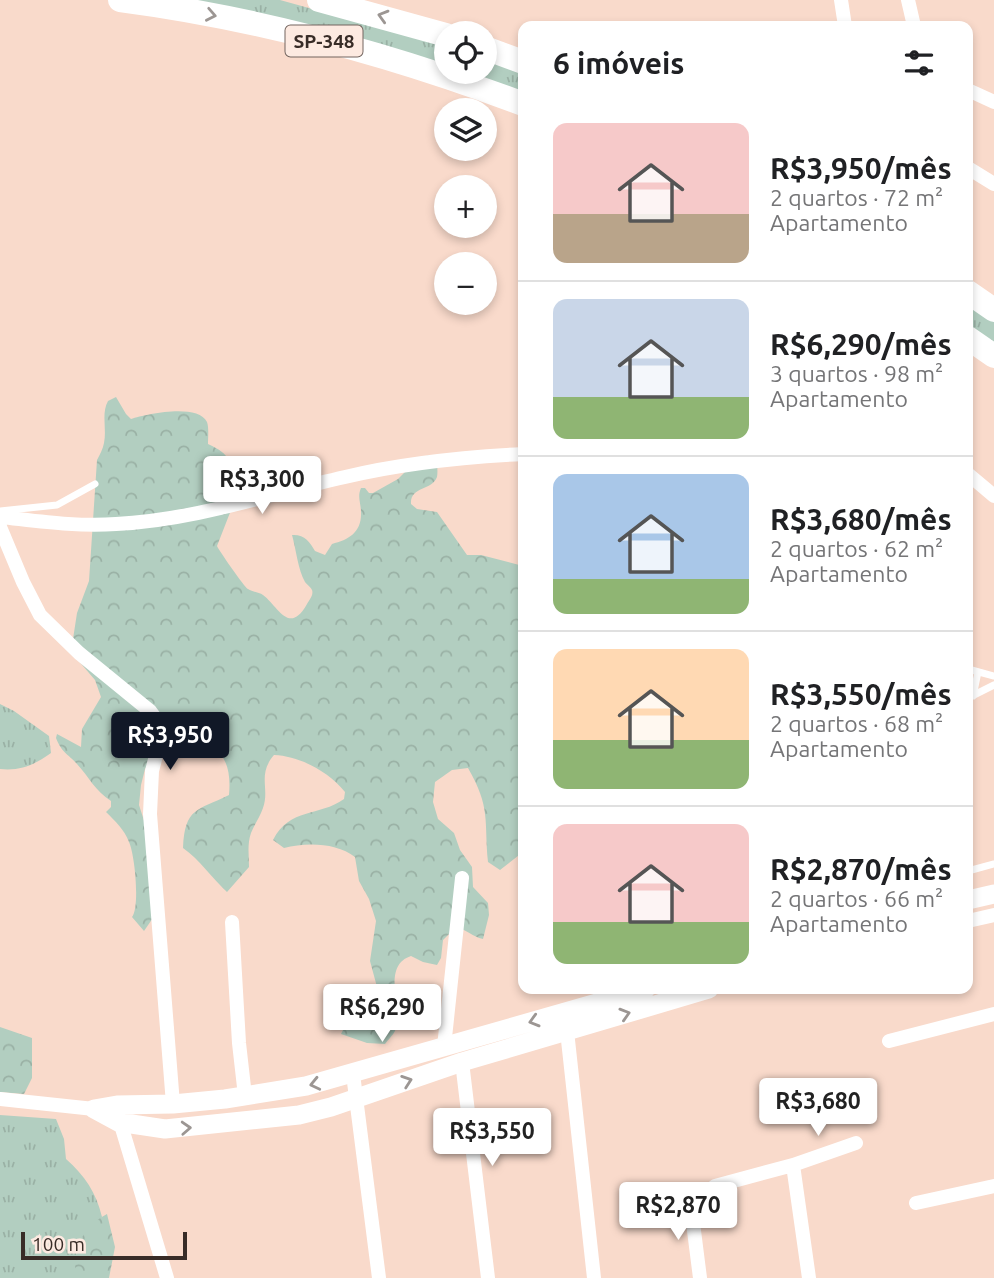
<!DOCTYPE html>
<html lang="pt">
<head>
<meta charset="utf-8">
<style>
  body { margin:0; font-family:Ubuntu,sans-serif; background:#f6f6f6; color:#202124; height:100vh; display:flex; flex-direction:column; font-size:26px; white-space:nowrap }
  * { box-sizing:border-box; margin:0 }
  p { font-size:23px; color:#757577 }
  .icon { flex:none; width:38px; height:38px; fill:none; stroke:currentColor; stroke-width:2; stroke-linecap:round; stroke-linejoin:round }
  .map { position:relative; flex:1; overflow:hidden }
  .drawer { position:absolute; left:518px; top:21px; width:455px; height:973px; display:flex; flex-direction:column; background:#fff; border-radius:14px; box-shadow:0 4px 10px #0003 }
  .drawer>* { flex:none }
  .tools { position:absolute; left:434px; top:21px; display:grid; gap:14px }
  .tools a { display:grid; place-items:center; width:63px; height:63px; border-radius:50%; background:#fff; box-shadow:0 4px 10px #0003; font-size:35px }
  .scale { position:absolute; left:21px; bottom:18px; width:166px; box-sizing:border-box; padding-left:7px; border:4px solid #382c27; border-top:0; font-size:19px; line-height:24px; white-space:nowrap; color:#382c27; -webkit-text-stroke:5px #fdeae1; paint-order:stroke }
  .price { position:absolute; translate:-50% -60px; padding:0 16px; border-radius:7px; background:#fff; color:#222; font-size:23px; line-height:46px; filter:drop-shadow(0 2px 4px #0008) }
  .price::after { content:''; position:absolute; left:50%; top:42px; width:21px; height:16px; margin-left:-10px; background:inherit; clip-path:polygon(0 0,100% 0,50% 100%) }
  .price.current { background:#111827; color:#fff }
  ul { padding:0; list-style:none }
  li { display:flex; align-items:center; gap:21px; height:175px; padding:0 35px }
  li+li { border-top:2px solid #e0e0e0 }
  li span { display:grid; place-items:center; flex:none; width:196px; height:140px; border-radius:14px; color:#555 }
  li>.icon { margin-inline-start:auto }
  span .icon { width:84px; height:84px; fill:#fffc; stroke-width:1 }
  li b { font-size:30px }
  h2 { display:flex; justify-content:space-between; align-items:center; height:84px; padding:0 35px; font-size:30px }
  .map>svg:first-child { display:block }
  .grass { fill:url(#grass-tufts) }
  .forest { fill:url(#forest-crowns) }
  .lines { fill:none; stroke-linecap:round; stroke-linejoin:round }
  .lane { stroke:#fff; stroke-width:7 }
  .street { stroke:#fff; stroke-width:14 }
  .secondary { stroke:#fff; stroke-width:19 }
  .highway { stroke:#fff; stroke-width:24 }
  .oneway { stroke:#9c9693 }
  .labels { text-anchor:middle; stroke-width:7; stroke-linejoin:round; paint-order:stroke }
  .shield { fill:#fdeae1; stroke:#73655f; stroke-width:2 }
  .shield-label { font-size:19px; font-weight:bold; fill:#382c27 }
</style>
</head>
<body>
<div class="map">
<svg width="994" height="1278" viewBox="0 0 994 1278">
  <defs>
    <pattern id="grass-tufts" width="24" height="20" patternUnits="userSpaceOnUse" patternTransform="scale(1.75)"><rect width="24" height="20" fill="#b2cec0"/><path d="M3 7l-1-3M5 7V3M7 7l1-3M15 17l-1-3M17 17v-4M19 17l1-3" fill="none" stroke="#9ab1a5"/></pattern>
    <pattern id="forest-crowns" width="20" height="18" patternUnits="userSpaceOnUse" patternTransform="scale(1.75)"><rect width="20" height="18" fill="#b2cec0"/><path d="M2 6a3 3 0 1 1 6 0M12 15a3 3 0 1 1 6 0" fill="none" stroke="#9ab1a5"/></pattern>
  </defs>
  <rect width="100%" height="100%" fill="#f9dacb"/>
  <path class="grass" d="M180,0h100l166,46v20z
    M485,59l38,13v20l-57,-20h19z
    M968,302l26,19v24l-26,-19z
    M0,704l14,7 35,25 2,17c-17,12 -30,18 -51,16z
    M0,1115l56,4 8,20 2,20c19,17 30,33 36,58l-26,35v26h-76z"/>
  <path class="forest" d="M116,397l10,17 5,5c15,-5 67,-16 76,3 2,5 1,16 1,22 24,11 22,17 25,42l36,-2 -6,6 -30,15 -16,41c1,3 28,42 31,43 4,3 11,3 15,6 15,11 26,41 44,9 2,-4 7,-9 5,-14 -1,-3 -5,-5 -7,-8 -7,-12 -9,-33 -13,-47 12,-1 18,7 23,16l10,4 7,-11c17,-4 30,-12 29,-32 0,-9 -4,-15 0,-24h4l4,5h4l25,-14 21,-21 11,-3 7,5c0,5 1,12 0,17 -5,14 -27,9 -26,27l6,5 20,3 30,43h14l42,11v286l-23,18 -12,-8c-4,-42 3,-54 -20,-94l-16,2 -17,12 -2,20 5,17 16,14 6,17 12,17 1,20 15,16 1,12 -6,24c-11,-2 -15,-10 -28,-11l-12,12 -2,18 -4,7 -14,-3 -12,-6c-30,10 -8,51 -16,75 -2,4 -7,9 -10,13l-18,-1 -26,-9 15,-30 17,-12 4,-5 -7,-26 6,-40 -7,-22 -10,-18 -4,-24c-18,-14 -48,-15 -71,-9l-11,-8c17,-33 46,-23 71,-41l1,-7c-16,-20 -45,-36 -71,-37 -17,20 -4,33 -11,53 -3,9 -9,17 -12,25 -4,11 -2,23 -2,34l-22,25c-16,-15 -27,-32 -44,-44 2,-41 14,-37 46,-53 3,-34 -8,-48 -38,-62l-35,20 -11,16 -4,16 -2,20 11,34 5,76 -11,16 -12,-14c8,-10 3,-62 -3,-75 -5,-13 -14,-21 -23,-30l5,-5v-6c-16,-10 -22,-24 -34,-37 -10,-11 -15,-11 -21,-26l1,-4 24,13 1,-18 19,-32 -6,-17 -24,-28 6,-39 12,-32 8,-121c3,-6 6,-11 7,-17 3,-15 -3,-29 4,-42z
    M0,1027l32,11v40l-8,16 -24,-2z
    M107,1214l8,33 -6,31h-33c-4,-28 6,-51 31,-64z"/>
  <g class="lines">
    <path class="lane" d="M0,511l57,-6 38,-21
      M968,669l26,7
      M973,696l5,-24
      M968,698l26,-13
      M968,871l26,-7"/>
    <path class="street" d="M841,0l4,26
      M908,0l6,26
      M968,90l26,12
      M968,168l26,16
      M968,474l26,22
      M0,517c38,4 78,10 116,7 79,-4 153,-30 229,-47 58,-14 119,-20 178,-23
      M0,527l23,55 17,33 39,38 71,58 11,15 -1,14 -8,31 -2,43 23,290
      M968,921l26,-6
      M232,922l7,121 6,53
      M567,1031l27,247
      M889,1041l105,-27
      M444,1047l18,-169
      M462,1062l26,216
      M353,1074l26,204
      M0,1099l94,10
      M118,1115l49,163
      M793,1165l16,113
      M916,1203l78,-17
      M700,1278l-8,-63 11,-20 12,-9 78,-21 63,-22"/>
    <path class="secondary" d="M968,900l26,-6
      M94,1109l24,13 47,7 134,-14 32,-8 131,-45 247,-73
      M94,1109l23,-4 56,-1 52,-5 81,-13 340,-97"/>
    <path class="highway" d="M120,0c138,18 273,55 403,104
      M319,0l127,35
      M485,48l38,14
      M968,292l26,18
      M968,338l26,18"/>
  </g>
  <defs><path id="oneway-chevron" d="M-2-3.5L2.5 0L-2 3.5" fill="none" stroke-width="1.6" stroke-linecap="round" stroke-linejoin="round" transform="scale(1.75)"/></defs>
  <g class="oneway">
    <use href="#oneway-chevron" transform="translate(211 15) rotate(11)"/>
    <use href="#oneway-chevron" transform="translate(383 16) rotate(-164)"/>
    <use href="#oneway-chevron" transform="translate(625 1014) rotate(-17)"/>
    <use href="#oneway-chevron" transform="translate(534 1021) rotate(164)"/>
    <use href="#oneway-chevron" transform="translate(407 1081) rotate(-19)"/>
    <use href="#oneway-chevron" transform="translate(315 1084) rotate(167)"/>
    <use href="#oneway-chevron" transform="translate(186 1128) rotate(-3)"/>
  </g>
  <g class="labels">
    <rect class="shield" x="285.5" y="25.5" width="77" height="31" rx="5"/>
    <g class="shield-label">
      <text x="324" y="48">SP-348</text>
    </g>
  </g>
</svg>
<div class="tools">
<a><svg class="icon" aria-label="locate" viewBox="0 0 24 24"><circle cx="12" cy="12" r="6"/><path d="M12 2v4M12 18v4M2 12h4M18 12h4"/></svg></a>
<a><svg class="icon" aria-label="layers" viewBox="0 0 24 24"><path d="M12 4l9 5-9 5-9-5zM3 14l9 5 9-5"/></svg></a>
<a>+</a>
<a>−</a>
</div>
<div class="scale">100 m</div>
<b class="price" style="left:262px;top:516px">R$3,300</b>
<b class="price current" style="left:170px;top:772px">R$3,950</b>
<b class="price" style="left:382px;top:1044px">R$6,290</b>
<b class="price" style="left:818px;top:1138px">R$3,680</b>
<b class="price" style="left:492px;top:1168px">R$3,550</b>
<b class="price" style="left:678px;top:1242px">R$2,870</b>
<section class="drawer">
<h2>6 imóveis<svg class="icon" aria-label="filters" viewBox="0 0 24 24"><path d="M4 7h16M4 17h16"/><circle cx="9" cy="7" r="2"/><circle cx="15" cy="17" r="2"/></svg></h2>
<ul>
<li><span style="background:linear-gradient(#f6c9c9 65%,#b9a48a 0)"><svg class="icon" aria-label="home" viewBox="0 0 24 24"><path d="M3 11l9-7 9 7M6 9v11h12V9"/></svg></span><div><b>R$3,950/mês</b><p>2 quartos · 72 m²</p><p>Apartamento</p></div></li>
<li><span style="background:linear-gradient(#c9d6e8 70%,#8fb573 0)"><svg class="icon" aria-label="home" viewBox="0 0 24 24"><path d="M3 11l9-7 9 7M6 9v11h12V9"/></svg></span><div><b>R$6,290/mês</b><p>3 quartos · 98 m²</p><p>Apartamento</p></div></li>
<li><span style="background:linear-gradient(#a9c7e8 75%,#8fb573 0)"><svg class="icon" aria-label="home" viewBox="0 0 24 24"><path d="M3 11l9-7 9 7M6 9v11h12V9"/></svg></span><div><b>R$3,680/mês</b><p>2 quartos · 62 m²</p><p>Apartamento</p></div></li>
<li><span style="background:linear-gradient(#ffd9b3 65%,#8fb573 0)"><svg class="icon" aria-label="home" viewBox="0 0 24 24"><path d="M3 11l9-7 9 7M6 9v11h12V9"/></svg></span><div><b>R$3,550/mês</b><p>2 quartos · 68 m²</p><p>Apartamento</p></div></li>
<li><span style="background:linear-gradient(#f6c9c9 70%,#8fb573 0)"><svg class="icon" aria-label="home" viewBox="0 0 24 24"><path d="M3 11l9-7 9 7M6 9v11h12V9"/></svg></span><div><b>R$2,870/mês</b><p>2 quartos · 66 m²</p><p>Apartamento</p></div></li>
</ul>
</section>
</div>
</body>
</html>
